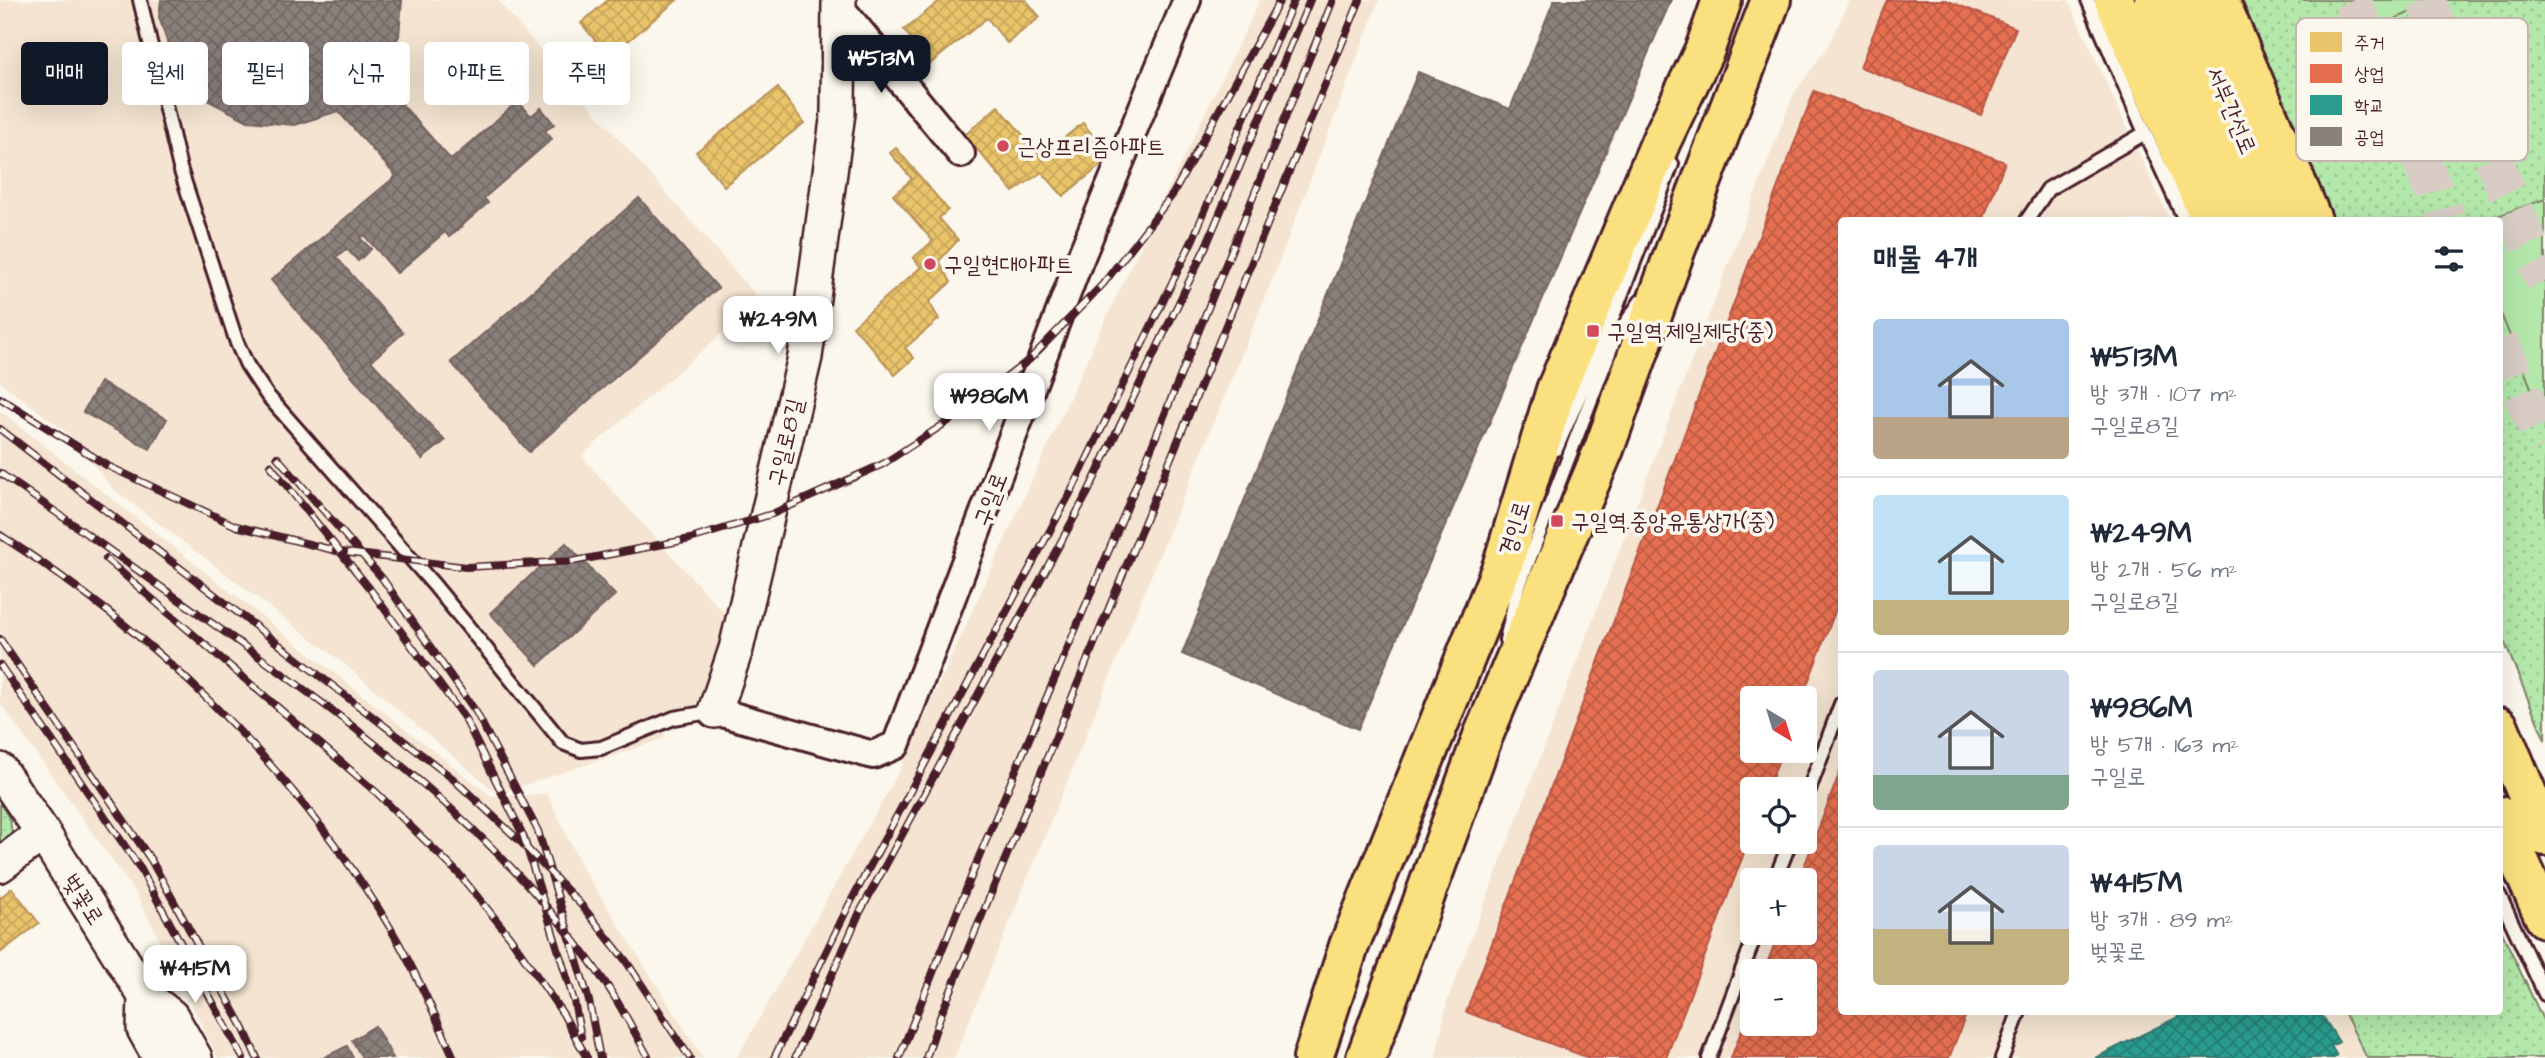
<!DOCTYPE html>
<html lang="ko">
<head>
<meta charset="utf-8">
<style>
  body { margin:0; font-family:"Architects Daughter","Poor Story",sans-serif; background:#f6f6f7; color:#1f2937; height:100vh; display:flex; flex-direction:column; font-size:26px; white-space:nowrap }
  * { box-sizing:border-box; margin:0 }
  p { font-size:23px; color:#747a83 }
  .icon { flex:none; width:38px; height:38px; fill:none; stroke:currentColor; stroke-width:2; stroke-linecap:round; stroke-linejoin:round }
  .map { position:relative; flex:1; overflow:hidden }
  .side { position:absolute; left:1838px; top:217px; width:665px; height:798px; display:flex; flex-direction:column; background:#fff; border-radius:7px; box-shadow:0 7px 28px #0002 }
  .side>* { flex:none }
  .top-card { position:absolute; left:21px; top:42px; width:665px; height:63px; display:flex; gap:14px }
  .needle { width:46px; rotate:142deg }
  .fabs { position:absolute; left:1740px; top:686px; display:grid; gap:14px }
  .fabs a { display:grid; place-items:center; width:77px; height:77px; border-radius:7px; background:#fff; box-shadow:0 7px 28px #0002; font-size:35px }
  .price { position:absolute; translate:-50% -60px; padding:0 16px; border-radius:14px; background:#fff; color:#222; font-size:23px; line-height:46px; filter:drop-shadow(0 2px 4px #0008) }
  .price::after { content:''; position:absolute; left:50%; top:42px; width:21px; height:16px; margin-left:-10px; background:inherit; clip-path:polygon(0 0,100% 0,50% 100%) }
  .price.selected { background:#111827; color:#fff }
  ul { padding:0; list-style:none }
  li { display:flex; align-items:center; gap:21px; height:175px; padding:0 35px }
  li+li { border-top:2px solid #e0e1e3 }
  li span { display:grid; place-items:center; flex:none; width:196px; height:140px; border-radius:7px; color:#555 }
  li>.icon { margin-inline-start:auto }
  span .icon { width:84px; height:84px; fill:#fffc; stroke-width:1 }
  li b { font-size:30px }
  h2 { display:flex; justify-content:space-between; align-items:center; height:84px; padding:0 35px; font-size:30px }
  .pill { padding:0 24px; border-radius:7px; background:#fff; box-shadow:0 7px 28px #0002; font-size:24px; line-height:63px }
  .pill.selected { background:#111827; color:#fff }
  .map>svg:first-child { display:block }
  .built { fill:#f4e4d1; fill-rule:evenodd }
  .park { fill:url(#park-dots); stroke:#7e846a; stroke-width:2 }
  .pitch { fill:#b3e8aa; stroke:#7e846a; stroke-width:2 }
  .homes { fill:url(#homes-cross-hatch); stroke:#b99257; stroke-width:2 }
  .shops { fill:url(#shops-cross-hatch); stroke:#b85746; stroke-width:2 }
  .schools { fill:url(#schools-cross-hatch); stroke:#347771; stroke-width:2 }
  .industry { fill:url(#industry-cross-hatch); stroke:#776464; stroke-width:2 }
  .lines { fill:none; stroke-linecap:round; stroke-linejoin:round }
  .trunk-tunnel { stroke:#d8ccc5; stroke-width:38; stroke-dasharray:38 19; stroke-linecap:butt }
  .service-casing { stroke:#4a1f2b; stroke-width:18 }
  .minor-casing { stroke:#4a1f2b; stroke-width:32 }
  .tertiary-casing { stroke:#4a1f2b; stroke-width:38 }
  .primary-casing { stroke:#4a1f2b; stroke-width:44 }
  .service { stroke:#fbf7ec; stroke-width:12 }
  .minor { stroke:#fbf7ec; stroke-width:26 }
  .tertiary { stroke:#fbf7ec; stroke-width:33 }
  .primary { stroke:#fbe080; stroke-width:38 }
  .rail-casing { stroke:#4a1f2b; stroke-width:8 }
  .rail { stroke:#fbf7ec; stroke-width:5; stroke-dasharray:16; stroke-linecap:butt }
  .poi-dot { fill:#d1495b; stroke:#fbf7ec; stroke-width:2.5 }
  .labels { text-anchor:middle; stroke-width:7; stroke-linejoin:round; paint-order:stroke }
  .street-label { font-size:23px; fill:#4a1f2b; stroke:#fbf7ec }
  .poi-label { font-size:23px; fill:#4a1f2b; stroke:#fbf7ec; text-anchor:start }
  .key { fill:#fbf7ec; stroke:#c6b6b2; stroke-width:2 }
  .key-label { font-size:19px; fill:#4a1f2b }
</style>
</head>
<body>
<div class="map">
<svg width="2545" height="1058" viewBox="0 0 2545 1058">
  <defs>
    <pattern id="park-dots" width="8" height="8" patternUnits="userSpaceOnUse" patternTransform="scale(1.75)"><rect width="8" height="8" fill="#b3e8aa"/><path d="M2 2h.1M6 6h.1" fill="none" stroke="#9bc792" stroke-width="1.8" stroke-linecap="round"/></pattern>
    <pattern id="homes-cross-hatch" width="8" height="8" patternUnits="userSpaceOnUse" patternTransform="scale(1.75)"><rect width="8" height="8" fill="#e9c46a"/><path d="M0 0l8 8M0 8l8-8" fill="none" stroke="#c9a85c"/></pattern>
    <pattern id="shops-cross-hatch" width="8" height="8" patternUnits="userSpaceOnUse" patternTransform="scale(1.75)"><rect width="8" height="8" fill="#e76f51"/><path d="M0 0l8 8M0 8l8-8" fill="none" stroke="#bd5b43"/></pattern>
    <pattern id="schools-cross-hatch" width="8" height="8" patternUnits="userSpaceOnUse" patternTransform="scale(1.75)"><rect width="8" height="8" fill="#2a9d8f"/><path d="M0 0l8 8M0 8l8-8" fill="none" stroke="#267f75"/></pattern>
    <pattern id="industry-cross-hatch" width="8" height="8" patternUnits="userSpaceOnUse" patternTransform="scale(1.75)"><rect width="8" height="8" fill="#8a817c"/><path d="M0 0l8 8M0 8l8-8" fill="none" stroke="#736966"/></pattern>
  </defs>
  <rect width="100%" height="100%" fill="#fbf7ec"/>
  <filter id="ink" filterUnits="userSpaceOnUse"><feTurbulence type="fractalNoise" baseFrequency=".0143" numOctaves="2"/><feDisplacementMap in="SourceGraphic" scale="14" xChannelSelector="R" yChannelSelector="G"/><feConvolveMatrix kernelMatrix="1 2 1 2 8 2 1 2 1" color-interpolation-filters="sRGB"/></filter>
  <g filter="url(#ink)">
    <path class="built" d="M0,0h497l263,300 -179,156 150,165 -31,84 -42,13 8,20 -168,56 -157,-133 -229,-173 -43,-54 -69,-52z
      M1260,0h119l-103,270 -322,788h-217l162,-286 209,-458z
      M1850,0h218l102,220h-329v792h503l23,46h-931l11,-56 346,-907 35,-49zM1752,698h52v53h-52zM1752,789h52v53h-52zM1752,880h52v53h-52zM1752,971h52v53h-52z
      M0,411l491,385 56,-2 36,75 120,189h-485l-81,-163 -137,-192z"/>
    <path class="park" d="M2240,0h305v740l-46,-111v-409h-168z
      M0,802l10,18 2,13 -12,14z
      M2499,926l46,98v34h-178l-23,-46h155z"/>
    <path class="pitch" d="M2369,0h68l-57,26z
      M2545,199v223l-46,-113v-89h-13z"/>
    <path class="homes" d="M608,0h69l-68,57 -28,-34z
      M941,0h85l14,17 -33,26 -20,-25 -56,45 -27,-33z
      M778,88l26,35 -80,63 -28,-34z
      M998,106l43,50 42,-33 27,35 -47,38 -21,-24 -29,20 -48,-57z
      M896,148l52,62 -9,8 19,22 -19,21 12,21 -22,20 10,17 -34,29 9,10 -19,17 -42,-49 68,-59 -8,-9 20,-17 -40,-46 19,-16 -22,-26z
      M12,888l27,35 -39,30v-55z"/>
    <path class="shops" d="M1887,0h59l70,28 -35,87 -121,-48z
      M1814,91l191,71 -22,58h-142v376l-39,102h-50v53h30l-14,38h-16v43l-86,226h-77l-123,-46z
      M1841,769v243h126l-18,46h-218l21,-55v21h52v-53h-40l15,-38h25v-53h-5z"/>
    <path class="schools" d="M2188,1012h132l19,30 -8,4 6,10 -3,2h-239z"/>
    <path class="industry" d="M161,0h241l-3,36 -21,41 73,83 67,-59 13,15 10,-8 13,16 -9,7 7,8 -68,59 4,5 -39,34 -4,-5 -48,41 -33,-38 -4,3 11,11 -13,12 -11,-12 -11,8 67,76 -32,28 74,80 -23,18 -151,-179 125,-104 -58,-65 -43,14 -47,-4 -43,-22 -31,-36 -15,-46z
      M1554,0h117l-313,729 -176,-75 236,-582 92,37z
      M639,198l79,90 -189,164 -78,-90z
      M100,382l67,37 -17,30 -67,-37z
      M566,543l49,52 -77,70 -48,-52z
      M375,1026l18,32h-31l-10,-18z
      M347,1046l6,12h-30z"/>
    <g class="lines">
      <path class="trunk-tunnel" d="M2352,0l95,220
        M2426,0l119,282
        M2499,340l46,106"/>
      <defs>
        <path id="service" d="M140,0l40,168 57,175 10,22 20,30 167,190 129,158 18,7 20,-2 73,-30 41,-7
          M2088,0l57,133 40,87
          M2027,220l21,-31 97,-56
          M1556,449l49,-112 67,-173
          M1506,640l11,-49 97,-251 27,-39
          M1804,803l37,-99
          M1775,880l15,-38
          M2499,895l46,99
          M1709,1058l47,-125
          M2002,1058l17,-46"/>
        <path id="minor" d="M839,6l122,148
          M715,711l158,44 23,-10 182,-481 109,-264"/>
        <path id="tertiary" d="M715,711l21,-62 69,-292 33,-244 1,-113
          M0,770l43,63 102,163 26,20 24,42
          M0,865l43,-32
          M145,996l-1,33 16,29"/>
        <path id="primary" d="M2114,0l97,220
          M2154,0l91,220
          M2186,0l93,220
          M2219,0l93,220
          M2499,727l46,109
          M2499,816l46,102
          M1313,1058l36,-112 153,-379 54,-177 105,-249 44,-92 17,-49
          M1366,1058l117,-322 121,-287 71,-198 96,-251"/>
      </defs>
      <use href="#service" class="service-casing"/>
      <use href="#minor" class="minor-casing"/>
      <use href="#tertiary" class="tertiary-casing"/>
      <use href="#primary" class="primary-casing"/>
      <use href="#service" class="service"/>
      <use href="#minor" class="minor"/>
      <use href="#tertiary" class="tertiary"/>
      <use href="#primary" class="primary"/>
      <defs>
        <path id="rail" d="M0,398l108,68 128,60 105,26 125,15 109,-6 115,-22 82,-25 111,-50 78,-51 69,-54 73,-75 70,-90 107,-194
          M0,429l452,349 68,63 63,66 43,54 64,97
          M277,457l105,121 94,134 62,119 51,170 11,57
          M270,465l100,124 95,130 58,116 51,166 7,36
          M0,473c72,50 144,102 216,153 144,102 286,207 388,355 17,24 30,51 45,77
          M0,535c151,96 284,224 380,376 29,46 52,97 74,147
          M106,559l271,234 82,81 51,63 53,77 24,44
          M0,639l151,221 92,167 14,31
          M0,665l140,203 103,190
          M774,1058l74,-151 227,-423 118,-245 101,-239
          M795,1058l64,-144 229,-422 118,-246 104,-246
          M899,1058l80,-201 147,-347 207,-510
          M926,1058l14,-41 420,-1017"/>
      </defs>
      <use href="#rail" class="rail-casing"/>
      <use href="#rail" class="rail"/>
    </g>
  </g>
  <g class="poi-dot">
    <circle cx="1003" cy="146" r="7"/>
    <circle cx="930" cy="264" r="7"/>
    <rect x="1586" y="324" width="14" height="14" rx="3.5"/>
    <rect x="1550" y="514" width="14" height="14" rx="3.5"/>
  </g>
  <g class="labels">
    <g class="street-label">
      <text transform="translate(2232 110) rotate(67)" y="8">서부간선로</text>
      <text transform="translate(785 442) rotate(-77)" y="8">구일로8길</text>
      <text transform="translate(990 499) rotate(-69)" y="8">구일로</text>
      <text transform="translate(1514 528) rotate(-73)" y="8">경인로</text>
      <text transform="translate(84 899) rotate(58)" y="8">벚꽃로</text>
    </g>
    <g class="poi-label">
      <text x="1017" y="154">근상프리즘아파트</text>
      <text x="944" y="272">구일현대아파트</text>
      <text x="1607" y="339">구일역.제일제당(중)</text>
      <text x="1571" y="529">구일역.중앙유통상가(중)</text>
    </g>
  </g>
  <rect x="2296" y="18" width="232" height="143" rx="10" class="key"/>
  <rect x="2310" y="32" width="32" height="20" fill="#e9c46a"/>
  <rect x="2310" y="64" width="32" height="19" fill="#e76f51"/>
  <rect x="2310" y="95" width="32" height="20" fill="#2a9d8f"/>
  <rect x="2310" y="127" width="32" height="19" fill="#8a817c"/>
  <g class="key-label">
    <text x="2354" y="49">주거</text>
    <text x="2354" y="80">상업</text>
    <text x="2354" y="112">학교</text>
    <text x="2354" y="143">공업</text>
  </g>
</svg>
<div class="fabs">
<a><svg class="needle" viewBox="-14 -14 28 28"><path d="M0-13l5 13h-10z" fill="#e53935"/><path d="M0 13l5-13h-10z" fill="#747a83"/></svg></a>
<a><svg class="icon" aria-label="locate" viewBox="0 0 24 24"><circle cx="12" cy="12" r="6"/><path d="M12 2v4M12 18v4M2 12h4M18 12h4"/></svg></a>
<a>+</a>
<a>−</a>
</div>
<b class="price selected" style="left:881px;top:95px">₩513M</b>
<b class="price" style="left:778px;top:356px">₩249M</b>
<b class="price" style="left:989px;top:433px">₩986M</b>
<b class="price" style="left:195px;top:1005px">₩415M</b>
<div class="top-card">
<a class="pill selected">매매</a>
<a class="pill">월세</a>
<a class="pill">필터</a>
<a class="pill">신규</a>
<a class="pill">아파트</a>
<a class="pill">주택</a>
</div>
<section class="side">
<h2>매물 4개<svg class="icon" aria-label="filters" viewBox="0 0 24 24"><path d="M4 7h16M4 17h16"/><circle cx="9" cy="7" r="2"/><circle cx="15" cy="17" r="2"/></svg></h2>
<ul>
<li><span style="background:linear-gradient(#a9c7e8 70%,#b9a48a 0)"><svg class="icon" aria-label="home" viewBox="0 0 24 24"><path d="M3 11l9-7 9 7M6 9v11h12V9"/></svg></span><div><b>₩513M</b><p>방 3개 · 107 m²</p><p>구일로8길</p></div></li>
<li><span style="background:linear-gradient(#bfe0f5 75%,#c2b280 0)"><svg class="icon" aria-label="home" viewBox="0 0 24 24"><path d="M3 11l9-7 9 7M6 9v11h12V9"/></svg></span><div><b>₩249M</b><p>방 2개 · 56 m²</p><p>구일로8길</p></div></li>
<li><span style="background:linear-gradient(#c9d6e8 75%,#7fa58c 0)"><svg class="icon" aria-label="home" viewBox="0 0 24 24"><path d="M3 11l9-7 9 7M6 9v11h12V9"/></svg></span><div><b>₩986M</b><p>방 5개 · 163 m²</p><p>구일로</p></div></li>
<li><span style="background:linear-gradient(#c9d6e8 60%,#c2b280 0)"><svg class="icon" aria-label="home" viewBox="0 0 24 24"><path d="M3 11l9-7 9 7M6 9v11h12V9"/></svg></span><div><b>₩415M</b><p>방 3개 · 89 m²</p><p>벚꽃로</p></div></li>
</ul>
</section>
</div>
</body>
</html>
